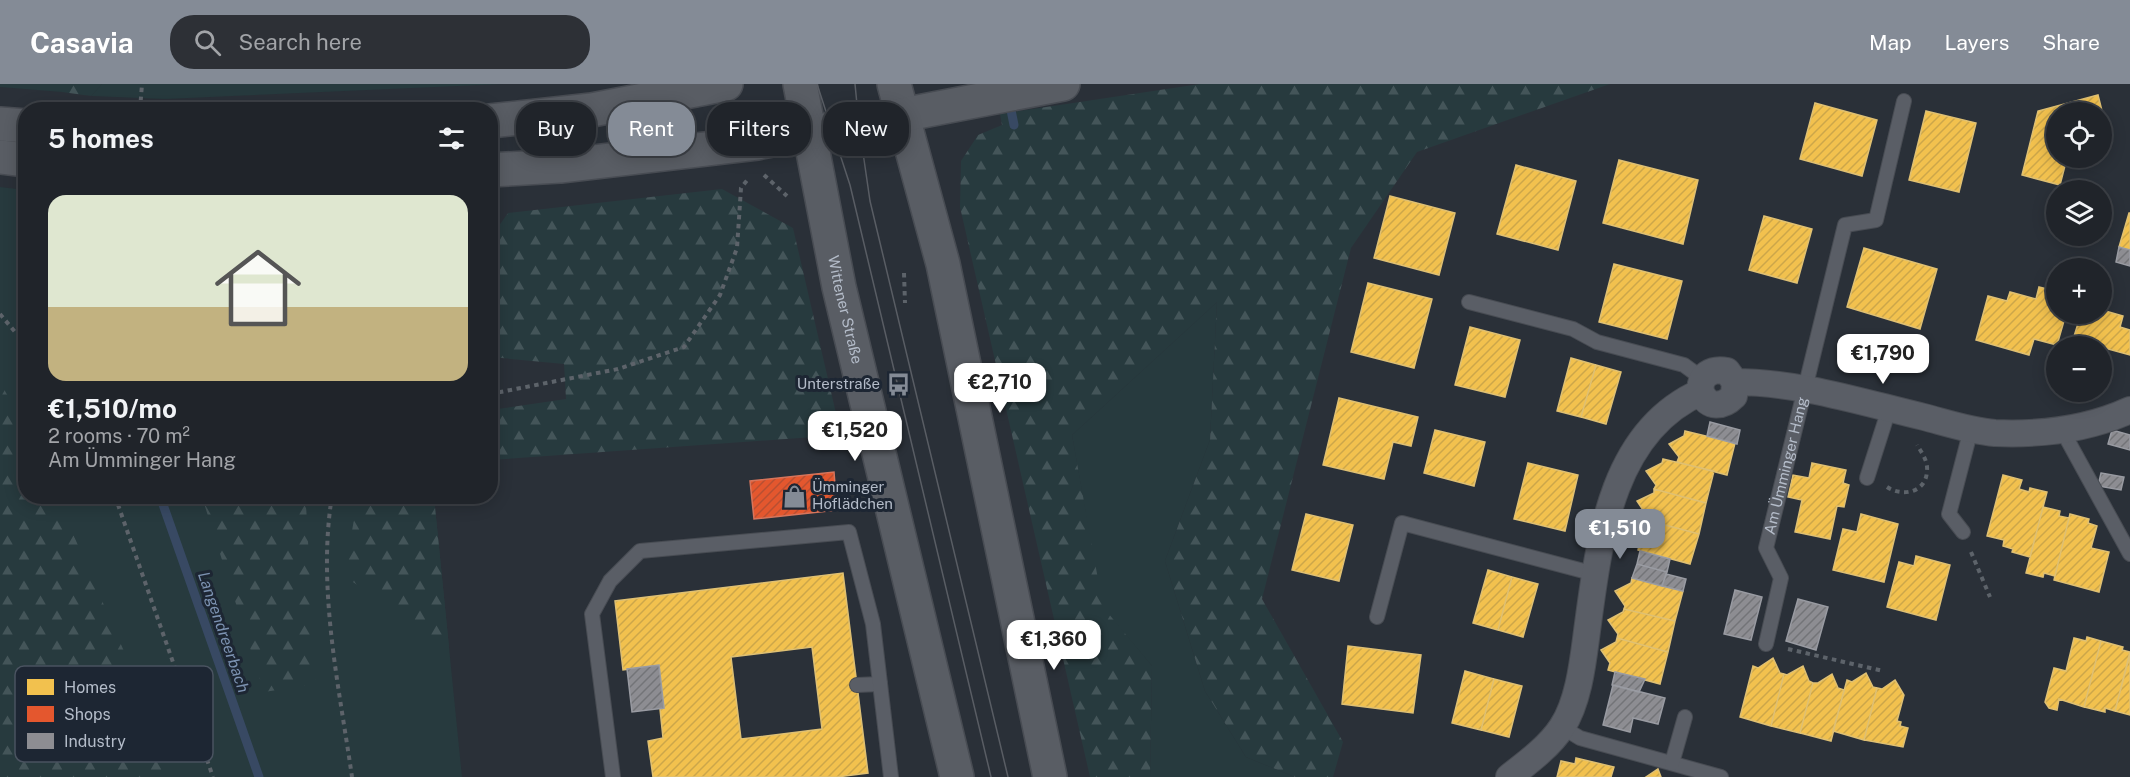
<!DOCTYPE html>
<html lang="en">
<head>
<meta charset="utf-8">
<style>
  body { margin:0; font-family:"Public Sans",sans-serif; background:#2d3036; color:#f1f3f6; height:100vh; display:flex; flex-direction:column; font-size:22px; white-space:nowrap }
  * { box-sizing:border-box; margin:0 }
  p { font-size:20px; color:#a2a4a8 }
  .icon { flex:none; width:33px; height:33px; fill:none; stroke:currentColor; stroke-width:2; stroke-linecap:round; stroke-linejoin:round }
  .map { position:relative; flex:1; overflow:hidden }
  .details { position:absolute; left:18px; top:18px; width:480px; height:402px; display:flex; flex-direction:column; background:#20242a; border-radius:24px; box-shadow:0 3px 15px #0003,0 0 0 2px #3d4147 }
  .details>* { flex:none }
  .banner { position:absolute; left:516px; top:18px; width:570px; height:54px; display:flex; gap:12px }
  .controls { position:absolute; left:2046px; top:18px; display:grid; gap:12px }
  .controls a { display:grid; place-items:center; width:66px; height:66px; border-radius:50%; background:#20242a; box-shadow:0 3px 15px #0003,0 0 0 2px #3d4147; font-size:30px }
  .price { position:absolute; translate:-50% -51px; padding:0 14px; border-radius:12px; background:#fff; color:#222; font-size:20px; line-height:39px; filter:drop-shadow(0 2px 3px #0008) }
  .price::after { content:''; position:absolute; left:50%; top:36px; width:18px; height:14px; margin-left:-9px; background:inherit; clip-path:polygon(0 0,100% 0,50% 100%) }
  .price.on { background:#848b96; color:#fff }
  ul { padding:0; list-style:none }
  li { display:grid; align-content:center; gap:12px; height:318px; padding:0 30px }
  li+li { border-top:2px solid #3d4147 }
  li span { display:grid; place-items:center; height:186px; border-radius:18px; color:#555 }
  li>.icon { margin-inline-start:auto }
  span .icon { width:108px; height:108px; fill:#fffc; stroke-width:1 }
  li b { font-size:26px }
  h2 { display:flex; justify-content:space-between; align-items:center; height:72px; padding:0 30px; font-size:26px }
  .chip { padding:0 21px; border-radius:24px; background:#20242a; box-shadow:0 3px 15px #0003,0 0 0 2px #3d4147; font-size:21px; line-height:54px }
  .chip.on { background:#848b96; color:#fff }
  header { display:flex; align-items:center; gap:36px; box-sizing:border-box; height:84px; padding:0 30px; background:#848b96; color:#fff }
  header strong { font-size:28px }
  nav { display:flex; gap:33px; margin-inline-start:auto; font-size:21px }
  .search { width:420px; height:54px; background:#2d3036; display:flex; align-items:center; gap:15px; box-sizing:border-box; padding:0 21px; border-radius:24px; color:#a2a4a8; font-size:22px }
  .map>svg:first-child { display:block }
  .green { fill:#273a3e }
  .forest { fill:url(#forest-firs) }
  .homes { fill:url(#homes-hatch); stroke:#dfc073; stroke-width:1.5; fill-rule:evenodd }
  .shops { fill:url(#shops-hatch); stroke:#d6755c; stroke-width:1.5 }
  .industry { fill:url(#industry-hatch); stroke:#999ba2; stroke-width:1.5 }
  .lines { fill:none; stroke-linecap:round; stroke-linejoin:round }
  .stream { stroke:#384963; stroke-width:9 }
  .service-casing { stroke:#484c53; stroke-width:16 }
  .minor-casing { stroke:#484c53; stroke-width:28 }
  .secondary-casing { stroke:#484c53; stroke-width:36 }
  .path { stroke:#5d636a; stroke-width:4; stroke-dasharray:4.5 4.5; stroke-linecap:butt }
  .service { stroke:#5a5e66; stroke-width:14 }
  .minor { stroke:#5a5e66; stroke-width:26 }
  .secondary { stroke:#595d64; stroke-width:33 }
  .tram { stroke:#595d64; stroke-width:1.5 }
  .labels { text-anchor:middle; stroke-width:6; stroke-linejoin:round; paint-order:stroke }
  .street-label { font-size:15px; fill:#b4bcc9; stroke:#1d2633 }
  .poi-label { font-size:15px; fill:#b4bcc9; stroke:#1d2633; text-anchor:end }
  .water-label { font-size:16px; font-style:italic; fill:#7c92b1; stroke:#1d2633 }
  .key { fill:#1d2633; stroke:#4a5360; stroke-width:1.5 }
  .key-label { font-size:16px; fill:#b4bcc9 }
</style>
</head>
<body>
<header>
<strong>Casavia</strong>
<div class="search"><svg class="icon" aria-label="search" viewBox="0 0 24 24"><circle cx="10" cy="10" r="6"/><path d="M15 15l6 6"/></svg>Search here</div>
<nav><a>Map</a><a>Layers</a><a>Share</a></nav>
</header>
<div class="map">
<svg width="2130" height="693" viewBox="0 0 2130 693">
  <defs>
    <pattern id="forest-firs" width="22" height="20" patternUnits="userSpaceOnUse" patternTransform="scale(1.5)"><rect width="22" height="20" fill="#273a3e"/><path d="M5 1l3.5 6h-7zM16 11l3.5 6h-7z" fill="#445559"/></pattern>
    <pattern id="homes-hatch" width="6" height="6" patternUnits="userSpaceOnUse" patternTransform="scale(1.5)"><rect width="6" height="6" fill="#f2c14e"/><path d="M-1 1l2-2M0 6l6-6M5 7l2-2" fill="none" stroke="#cca64a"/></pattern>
    <pattern id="shops-hatch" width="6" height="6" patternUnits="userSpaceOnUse" patternTransform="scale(1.5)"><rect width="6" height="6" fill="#e4572e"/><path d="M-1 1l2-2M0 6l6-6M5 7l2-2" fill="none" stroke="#b84f32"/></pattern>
    <pattern id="industry-hatch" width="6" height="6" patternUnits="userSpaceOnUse" patternTransform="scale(1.5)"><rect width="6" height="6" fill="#8d8d92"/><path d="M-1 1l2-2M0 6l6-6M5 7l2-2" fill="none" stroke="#737478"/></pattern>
  </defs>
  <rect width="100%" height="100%" fill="#2a3038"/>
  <path class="green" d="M0,0h62v8l-62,-5z
    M102,0h401l-338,15 -74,-3z
    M0,103l25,3 1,306 408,1 28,280h-462z
    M1217,218l-7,138 -45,121 40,130 41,66 49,20h-145l2,-111 -50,-59 -30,-172z"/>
  <path class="forest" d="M62,0h40l-11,12 -29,-4z
    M1200,0h410l-193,68 -66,96 -89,351 81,143 -10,35h-38l-49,-20 -41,-66 -40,-130 45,-121 7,-138 -145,133 31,172 49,59 -2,111h-60l-130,-570 1,-46 17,-26 24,-10 -2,-11z
    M722,105l71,39 48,207 -350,25v-50l75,-11 -2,-35 -73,-7v-120l17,-24z
    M0,298l25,45 1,69 31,1 112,258 -9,22h-160z
    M202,413h99l5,8 10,179 -52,8z
    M358,413h76l15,150 -105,-71z"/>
  <path class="homes" d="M2098,11l10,40 -6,1v-24h-46v46h11l-7,27 -38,-10 16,-64z
    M1815,19l62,17 -15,56 -62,-17z
    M1926,27l50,12 -17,69 -50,-12z
    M1619,76l79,20 -15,64 -80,-21z
    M1516,81l60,16 -18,69 -61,-16z
    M1390,112l65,17 -16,62 -65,-17z
    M2129,129h1v37l-11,-3z
    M1764,132l48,13 -15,54 -48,-13z
    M1864,164l73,21 -17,60 -73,-22z
    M1614,180l68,17 -15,58 -68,-17z
    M1368,199l64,16 -18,69 -63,-16z
    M2039,203l17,4v23h10l-9,31 -23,-6 -5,16 -53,-15 12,-44 19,5 3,-9 26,7z
    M2102,226l21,6 -3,11 10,3v25l-40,-11 -1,2h-18l10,-32h21z
    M1470,243l50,13 -15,57 -50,-12z
    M1571,274l25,7 -15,52 -24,-6z
    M1596,281l25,7 -15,52 -25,-7z
    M1339,314l79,19 -7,29 -18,-4 -9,37 -61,-14z
    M1435,346l50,12 -11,44 -50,-13z
    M1685,347l50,12 -8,32 -50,-13 2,-5 -10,-13 15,-8z
    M1663,375l51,12 -8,32 -52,-14 2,-4 -10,-14 16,-8z
    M1528,379l50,12 -13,56 -51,-12z
    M1812,379l34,7 -3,13 6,2 -5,22 -7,-1 -7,33 -35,-7 7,-32 -14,-3 5,-22 16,3z
    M2003,391l19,5 -3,9 10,3 1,-4 17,4 -17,65 -18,-5 1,-3 -10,-3 1,-6 -17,-4z
    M1654,405l52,14 -7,31 -53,-14 1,-4 -10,-15 17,-8z
    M2043,423l17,4 -1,5 10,2 -14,58 -11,-3 -1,4 -17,-4z
    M1306,430l47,11 -14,56 -47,-11z
    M1861,430l37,10 -14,58 -51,-12 10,-41 14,3z
    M2070,430l19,5 -1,4 9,3 -6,22 18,4 -10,40 -45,-12z
    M1646,436l53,14 -9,30 -52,-14 1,-5 -9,-13z
    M1916,472l34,9 -14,55 -49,-13 12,-45 15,4z
    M1488,486l24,7 -14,53 -25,-7z
    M843,489l25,200 -31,4h-184l-5,-36 15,-3 -3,-29 4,-1 -5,-43 -36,5 -8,-69zM812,563l10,82 -81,10 -10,-82z
    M1512,493l26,7 -15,53 -25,-7z
    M1632,494l51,13 -8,30 -51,-12 1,-3 -10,-15 16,-8z
    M1624,525l51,12 -7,31 -51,-14 1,-4 -10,-14 15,-8z
    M2087,553l14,4 -17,66 -25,-8 -2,11 -8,-2 -4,-6 9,-34 12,3 8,-33 12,3z
    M1617,554l51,14 -8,32 -52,-14 2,-7 -9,-13 15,-8z
    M2101,557l22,6 -1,3 8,2 -15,59 -10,-3v4l-21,-5z
    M1348,562l73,9 -8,58 -71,-9z
    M2130,570v61l-15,-4z
    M1773,574l7,15 4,1 -13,52 -31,-9 13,-51 5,2z
    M1803,582l6,15 4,2 -13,50 -29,-7 13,-52 3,1z
    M1465,587l29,8 -13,51 -29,-7z
    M1866,589l7,14 4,1 -13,52 -31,-9 14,-51 5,2z
    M1832,590l6,14 6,2 -13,51 -31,-8 13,-50h5z
    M1494,595l28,7 -13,51 -28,-7z
    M1895,596l9,15 -7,26 4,1 -1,4 8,2 -5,19 -39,-7 13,-52 5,1z
    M1576,674l38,9 -3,10h-54l4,-16 14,3z
    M1658,685l3,8h-15z"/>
  <path class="shops" d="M834,388l3,38 -83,9 -4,-38z"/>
  <path class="industry" d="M2119,163l11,3v16l-14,-4z
    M1710,338l30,8 -3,14 -30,-8z
    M2112,346l18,5v15l-22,-6z
    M2101,389l23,4 -3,13 -23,-4z
    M1640,467l30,8 -3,13 -30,-8z
    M1637,480l30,8 -5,14 -30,-8z
    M1666,490l20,5 -3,12 -21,-5z
    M1735,506l27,7 -11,43 -27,-6z
    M1798,515l30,8 -12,43 -30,-9z
    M659,581l5,43 -32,4 -5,-43z
    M1615,588l30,7 -6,13 -27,-7z
    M1613,601l52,13 -7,26 -25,-6 -3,14 -27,-7z"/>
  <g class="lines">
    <path class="stream" d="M1009,16l5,25
      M160,412l99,281"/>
    <defs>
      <g id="service">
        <path d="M1469,218l104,27 24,13 87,23 19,14"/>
        <path d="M2062,346l68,124"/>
        <path d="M1867,394l22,-69"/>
        <path d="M1963,448l-14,-18 22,-85"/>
        <path d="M1377,533l25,-94 193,51"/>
        <path id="s1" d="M1766,560l15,-66 -15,-30 79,-323 31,-5 28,-119"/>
        <path d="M857,601l23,-1"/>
        <path d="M1562,643l18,11 141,39"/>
        <path d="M1672,679l13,-46"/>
        <path d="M613,693l-21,-163 18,-33 30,-30 209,-19 24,92 18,153"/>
      </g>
      <path id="minor" d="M1701,308c-3,-17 11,-24 26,-21l8,11c64,0 126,20 189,35 23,6 47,14 71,16 46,2 93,-4 135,-23
        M1509,693c18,-14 40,-30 53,-50 17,-26 21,-66 25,-96 12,-88 23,-199 114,-239 7,17 22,15 33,4l1,-14"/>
      <g id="secondary">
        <path id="s2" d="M800,0l39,203 118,490"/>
        <path d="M894,0l49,180 107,513"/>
        <path d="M490,37l102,-11 134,-26"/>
        <path d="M0,40l26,2"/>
        <path d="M0,73l26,3"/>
        <path d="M490,86l70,-4 197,-23 306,-59"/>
      </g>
    </defs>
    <use href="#service" class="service-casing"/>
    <use href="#minor" class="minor-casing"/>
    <use href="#secondary" class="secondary-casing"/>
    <path class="path" d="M140,26l2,-26
      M764,91l23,21
      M904,189l1,30
      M0,230l26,31
      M490,310l128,-25 66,-22 36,-52 17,-47 4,-60 8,-10
      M1887,403c15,10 39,6 40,-16 1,-10 -5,-18 -10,-26
      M115,412l98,281
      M332,412c-15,92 7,190 20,281
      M1971,468l19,45
      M1788,565l95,22"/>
    <use href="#service" class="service"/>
    <use href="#minor" class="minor"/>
    <use href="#secondary" class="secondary"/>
    <path class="tram" d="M817,0l33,101 141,592
      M855,0l4,41 11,76 138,576"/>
  </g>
  <defs>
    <symbol id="bus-bare" viewBox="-9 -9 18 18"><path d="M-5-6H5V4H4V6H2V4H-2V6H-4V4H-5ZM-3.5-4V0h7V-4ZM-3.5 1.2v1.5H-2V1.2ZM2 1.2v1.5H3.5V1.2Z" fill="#848b96" stroke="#1d2633" stroke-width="2.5" paint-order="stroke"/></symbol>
    <symbol id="shop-bare" viewBox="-9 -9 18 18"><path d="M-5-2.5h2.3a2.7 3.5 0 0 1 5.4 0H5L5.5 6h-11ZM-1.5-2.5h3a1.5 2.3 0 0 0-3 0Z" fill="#848b96" stroke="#1d2633" stroke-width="2.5" paint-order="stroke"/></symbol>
  </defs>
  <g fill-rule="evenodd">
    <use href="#bus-bare" x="882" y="284" width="33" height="33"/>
    <use href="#shop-bare" x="778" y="396" width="33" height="33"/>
  </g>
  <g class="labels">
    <g class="street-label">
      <text dy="5" stroke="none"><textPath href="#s2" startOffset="230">Wittener Straße</textPath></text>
      <text dy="5" stroke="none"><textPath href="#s1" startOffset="186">Am Ümminger Hang</textPath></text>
    </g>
    <g class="poi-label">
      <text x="880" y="305">Unterstraße</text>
      <text x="812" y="408" text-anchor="start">Ümminger<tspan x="812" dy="17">Hoflädchen</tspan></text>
    </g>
    <g class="water-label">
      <text transform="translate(224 548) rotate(71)" y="6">Langendreerbach</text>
    </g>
  </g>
  <rect x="15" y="582" width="198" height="96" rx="9" class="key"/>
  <rect x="27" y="595" width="27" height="16" fill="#f2c14e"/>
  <rect x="27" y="622" width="27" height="16" fill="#e4572e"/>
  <rect x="27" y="649" width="27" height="16" fill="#8d8d92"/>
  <g class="key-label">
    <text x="64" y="609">Homes</text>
    <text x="64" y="636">Shops</text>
    <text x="64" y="663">Industry</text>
  </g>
</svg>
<div class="controls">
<a><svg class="icon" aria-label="locate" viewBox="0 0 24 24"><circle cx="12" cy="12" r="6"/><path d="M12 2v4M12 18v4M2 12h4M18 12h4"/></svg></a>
<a><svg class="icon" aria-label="layers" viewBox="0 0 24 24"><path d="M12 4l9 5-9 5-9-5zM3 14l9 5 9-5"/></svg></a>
<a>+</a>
<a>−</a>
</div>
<b class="price" style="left:1883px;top:301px">€1,790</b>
<b class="price" style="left:1000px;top:330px">€2,710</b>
<b class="price" style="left:855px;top:378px">€1,520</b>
<b class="price on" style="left:1620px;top:476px">€1,510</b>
<b class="price" style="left:1054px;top:587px">€1,360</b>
<div class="banner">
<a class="chip">Buy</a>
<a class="chip on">Rent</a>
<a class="chip">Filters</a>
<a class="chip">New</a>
</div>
<section class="details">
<h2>5 homes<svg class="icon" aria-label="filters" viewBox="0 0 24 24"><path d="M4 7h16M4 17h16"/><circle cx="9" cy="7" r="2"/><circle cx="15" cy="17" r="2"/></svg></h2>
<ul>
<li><span style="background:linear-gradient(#dfe7d0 60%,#c2b280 0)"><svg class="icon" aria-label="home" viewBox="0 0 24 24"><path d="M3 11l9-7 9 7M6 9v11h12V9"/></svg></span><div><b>€1,510/mo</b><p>2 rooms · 70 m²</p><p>Am Ümminger Hang</p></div></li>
</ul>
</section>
</div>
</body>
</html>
